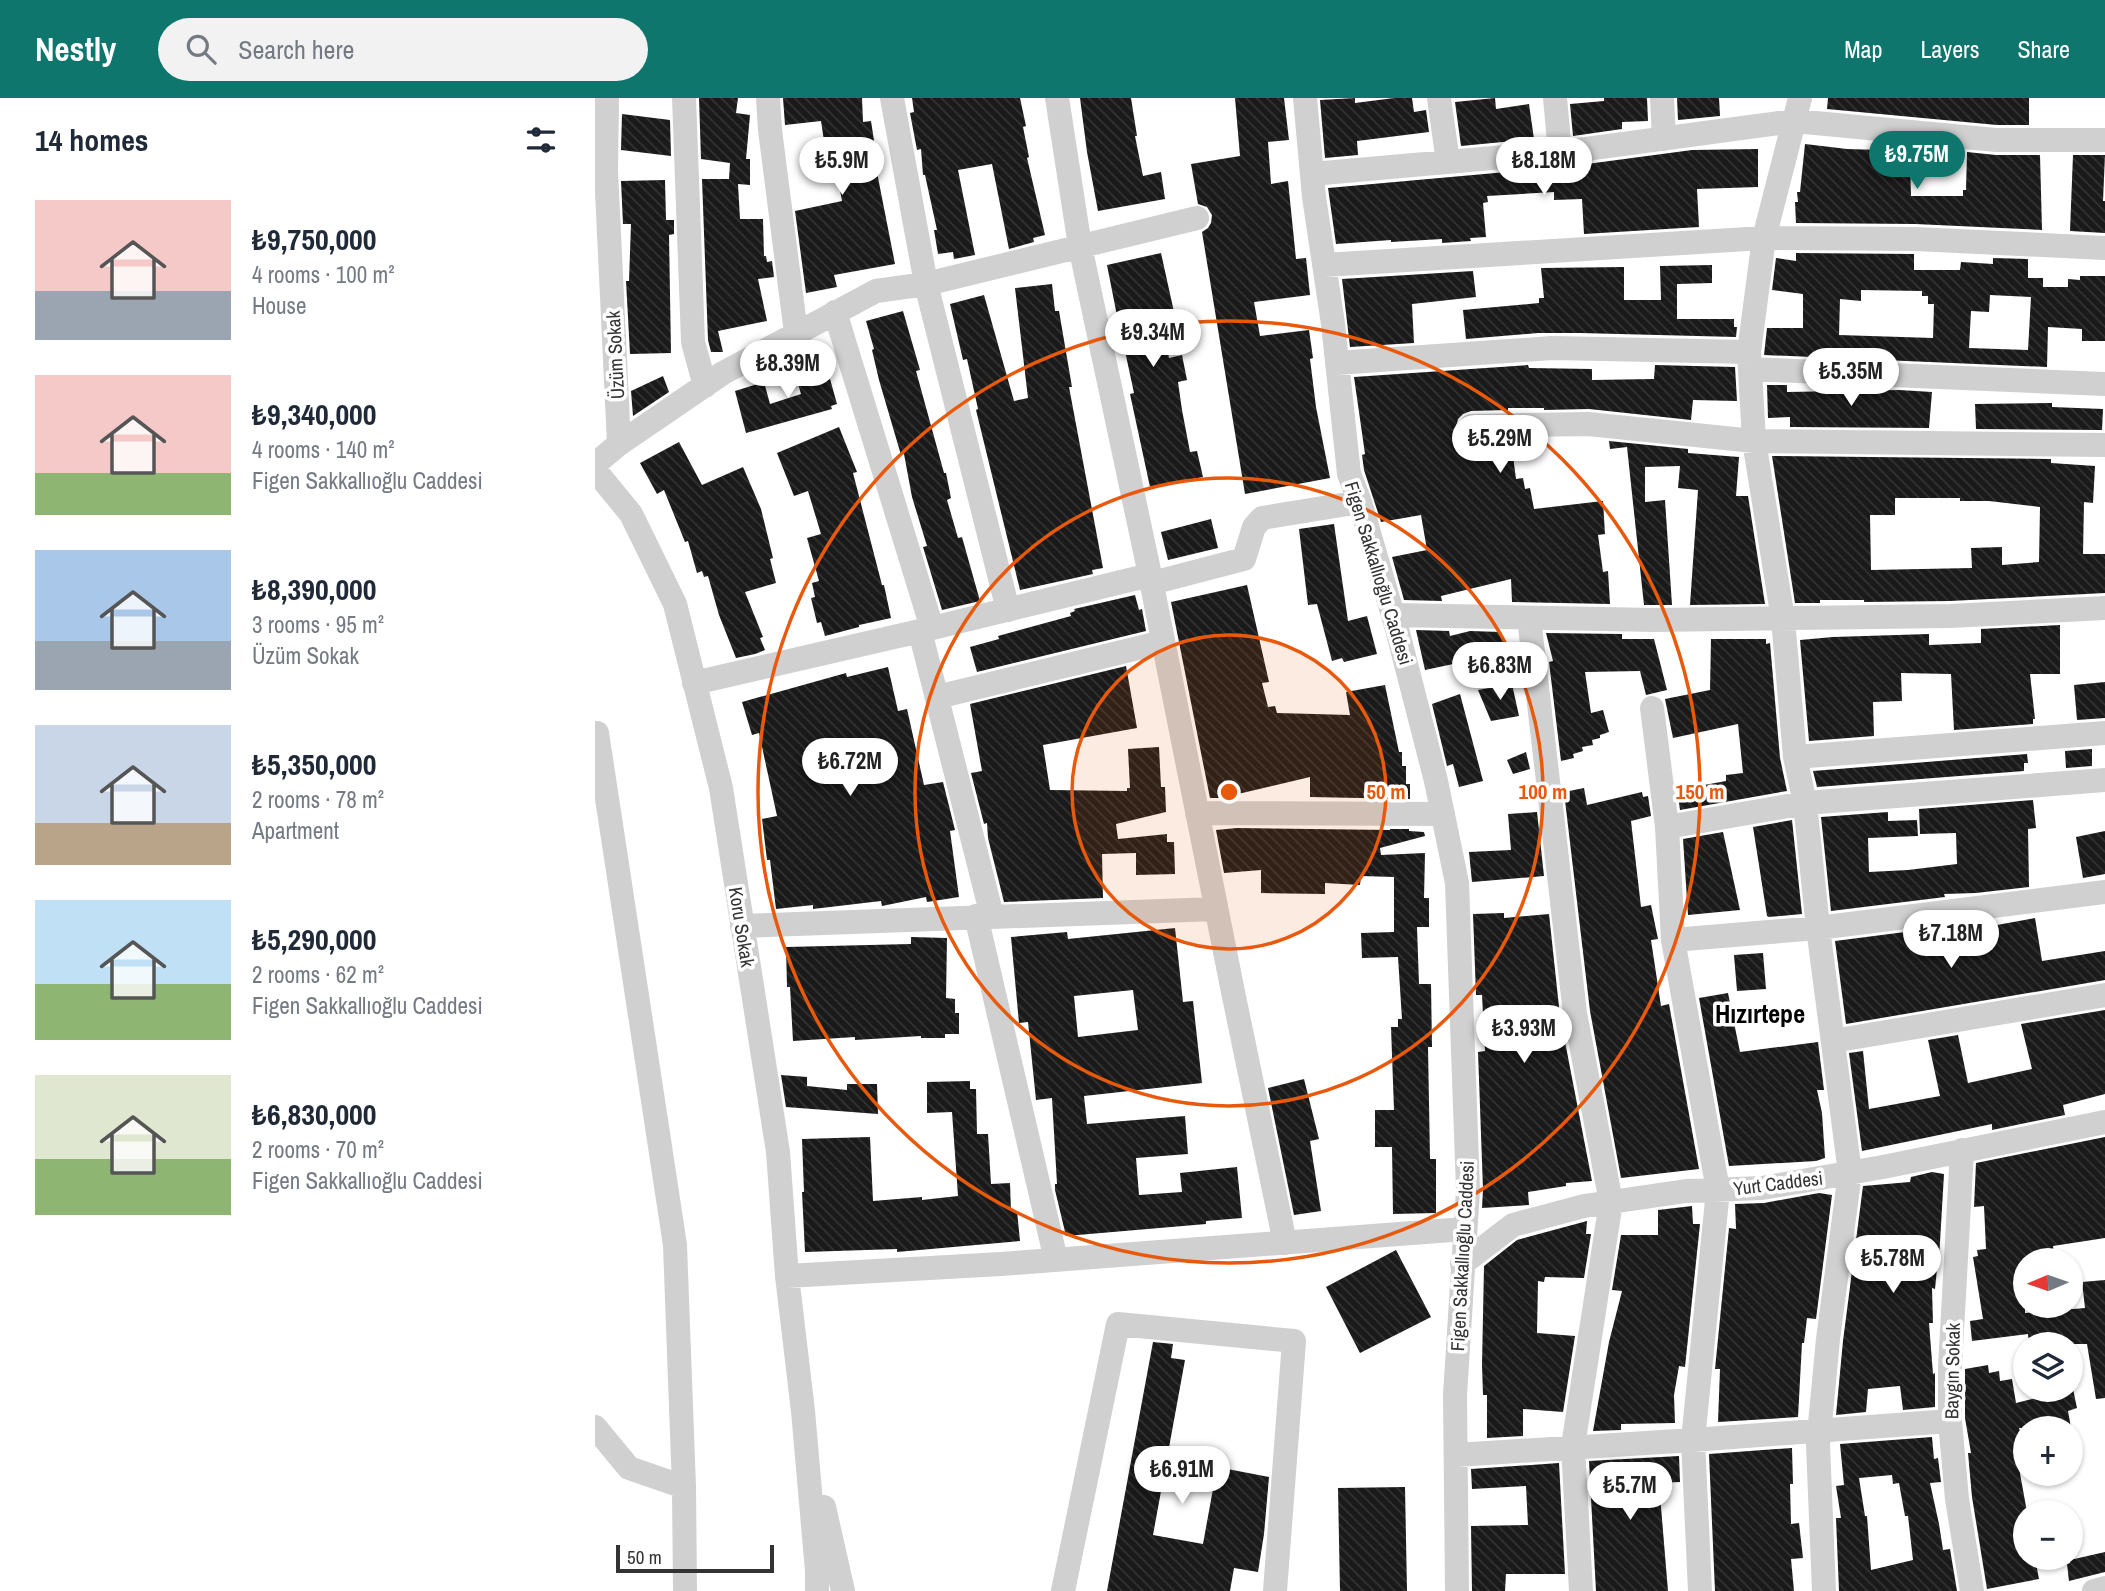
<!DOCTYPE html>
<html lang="en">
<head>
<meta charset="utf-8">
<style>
  body { margin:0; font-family:"Archivo Narrow",sans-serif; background:#f2f2f3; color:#1f2937; height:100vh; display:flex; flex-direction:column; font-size:26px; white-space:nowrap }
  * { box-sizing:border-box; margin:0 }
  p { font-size:23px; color:#747a83 }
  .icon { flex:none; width:38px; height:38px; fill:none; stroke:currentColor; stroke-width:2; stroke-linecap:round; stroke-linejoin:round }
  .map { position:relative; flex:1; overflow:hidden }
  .drawer { display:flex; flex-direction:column; background:#fff; width:595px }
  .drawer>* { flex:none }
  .needle { width:46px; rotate:268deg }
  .buttons { position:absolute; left:1418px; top:1150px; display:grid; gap:14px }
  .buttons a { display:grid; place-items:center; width:70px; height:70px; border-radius:50%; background:#fff; box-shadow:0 2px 5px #0004; font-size:35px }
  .scale { position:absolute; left:21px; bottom:18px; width:158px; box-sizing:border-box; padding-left:7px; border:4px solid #333; border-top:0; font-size:19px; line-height:24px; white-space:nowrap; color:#333; -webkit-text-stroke:5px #fff; paint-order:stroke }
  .price { position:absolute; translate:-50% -60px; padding:0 16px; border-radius:24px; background:#fff; color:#222; font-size:23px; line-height:46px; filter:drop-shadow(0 2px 4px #0008) }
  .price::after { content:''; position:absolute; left:50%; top:42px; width:21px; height:16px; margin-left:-10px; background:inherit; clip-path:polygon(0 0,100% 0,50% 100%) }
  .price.active { background:#0f766e; color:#fff }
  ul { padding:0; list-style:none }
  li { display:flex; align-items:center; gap:21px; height:175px; padding:0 35px }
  li span { display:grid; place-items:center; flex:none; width:196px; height:140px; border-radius:0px; color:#555 }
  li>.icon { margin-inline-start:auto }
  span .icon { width:84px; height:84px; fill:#fffc; stroke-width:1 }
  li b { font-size:30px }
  h2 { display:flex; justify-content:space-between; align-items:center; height:84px; padding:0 35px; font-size:30px }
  header { display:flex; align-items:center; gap:42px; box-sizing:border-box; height:98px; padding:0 35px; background:#0f766e; color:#fff }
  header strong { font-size:33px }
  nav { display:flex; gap:38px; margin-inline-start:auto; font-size:24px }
  .search { width:490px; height:63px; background:#f2f2f3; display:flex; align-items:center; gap:18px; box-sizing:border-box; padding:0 24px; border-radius:38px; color:#747a83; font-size:26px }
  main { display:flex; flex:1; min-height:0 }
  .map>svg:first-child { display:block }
  .building { fill:url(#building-back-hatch); fill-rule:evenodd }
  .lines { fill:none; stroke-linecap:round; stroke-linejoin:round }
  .minor { stroke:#d0d0d0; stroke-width:24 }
  .ring { fill:none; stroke:#e8590c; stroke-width:3.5 }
  .labels { text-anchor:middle; stroke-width:7; stroke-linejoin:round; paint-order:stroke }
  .street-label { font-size:19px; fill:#333; stroke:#fff }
  .district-label { font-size:26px; font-weight:bold; fill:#000; stroke:#fff }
  .centre { fill:#e8590c; stroke:#fff; stroke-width:3.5 }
  .ring-label { font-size:21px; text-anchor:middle; font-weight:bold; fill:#e8590c; stroke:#fff; stroke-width:7; stroke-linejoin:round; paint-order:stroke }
</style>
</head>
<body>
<header>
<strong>Nestly</strong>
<div class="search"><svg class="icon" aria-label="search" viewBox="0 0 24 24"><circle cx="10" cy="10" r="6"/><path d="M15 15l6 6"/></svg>Search here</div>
<nav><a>Map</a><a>Layers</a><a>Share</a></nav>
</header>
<main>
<section class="drawer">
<h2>14 homes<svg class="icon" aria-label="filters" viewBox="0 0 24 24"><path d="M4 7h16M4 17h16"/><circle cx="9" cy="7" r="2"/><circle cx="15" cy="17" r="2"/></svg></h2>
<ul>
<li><span style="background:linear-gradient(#f6c9c9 65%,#9aa5b1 0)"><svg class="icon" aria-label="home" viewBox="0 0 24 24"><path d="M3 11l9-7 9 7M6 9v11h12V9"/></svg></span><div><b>₺9,750,000</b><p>4 rooms · 100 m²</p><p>House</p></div></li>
<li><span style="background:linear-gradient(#f6c9c9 70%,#8fb573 0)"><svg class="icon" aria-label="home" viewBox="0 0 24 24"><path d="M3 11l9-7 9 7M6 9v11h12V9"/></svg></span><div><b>₺9,340,000</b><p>4 rooms · 140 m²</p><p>Figen Sakkallıoğlu Caddesi</p></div></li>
<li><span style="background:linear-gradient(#a9c7e8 65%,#9aa5b1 0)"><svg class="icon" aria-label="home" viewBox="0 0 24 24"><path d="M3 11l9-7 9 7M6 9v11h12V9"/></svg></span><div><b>₺8,390,000</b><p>3 rooms · 95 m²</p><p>Üzüm Sokak</p></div></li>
<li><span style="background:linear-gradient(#c9d6e8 70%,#b9a48a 0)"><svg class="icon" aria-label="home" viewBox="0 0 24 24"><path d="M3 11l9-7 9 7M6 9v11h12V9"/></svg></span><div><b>₺5,350,000</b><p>2 rooms · 78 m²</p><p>Apartment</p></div></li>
<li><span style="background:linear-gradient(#bfe0f5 60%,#8fb573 0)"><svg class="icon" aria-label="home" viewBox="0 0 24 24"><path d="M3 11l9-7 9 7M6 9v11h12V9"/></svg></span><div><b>₺5,290,000</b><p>2 rooms · 62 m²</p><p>Figen Sakkallıoğlu Caddesi</p></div></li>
<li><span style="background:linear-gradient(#dfe7d0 60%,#8fb573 0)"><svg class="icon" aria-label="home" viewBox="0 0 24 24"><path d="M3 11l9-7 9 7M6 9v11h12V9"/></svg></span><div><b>₺6,830,000</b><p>2 rooms · 70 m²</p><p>Figen Sakkallıoğlu Caddesi</p></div></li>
</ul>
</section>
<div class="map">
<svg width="1510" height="1493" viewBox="0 0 1510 1493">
  <defs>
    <pattern id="building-back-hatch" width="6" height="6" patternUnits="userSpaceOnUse" patternTransform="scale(1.75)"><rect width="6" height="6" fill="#1a1a1a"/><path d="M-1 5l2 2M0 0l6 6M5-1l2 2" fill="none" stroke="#333"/></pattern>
  </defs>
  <rect width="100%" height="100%" fill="#fff"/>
  <path class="building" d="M104,0h39l-2,15 14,2 -4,44h4v26l-12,-1 2,35h23l1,37h2l1,6 5,-1 2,16 -16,2 9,42 -49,10 5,21h-12l-3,-12 -6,-161h27l1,-16 -29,-4z
    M188,0h79l1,24 8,-1 4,26h-3l23,117 -61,11 3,12 -31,6 -11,-82 47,-10 -9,-48 -7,1 -5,-33 -36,4z
    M317,0h108l6,28 -3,1 6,30 -2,1 18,77 -12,3 1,4 -25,7 -17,-85 -34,6 17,85 -21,4 -1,-7 -15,2 -4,-24h3l-12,-55h-2l-2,-26 -4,1 -7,-37 4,-1z
    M485,0h51l6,38h-2l8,40 18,-4 4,27 -67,12 -11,-59z
    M640,0h49l5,42 -21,2 3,42 17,-3 8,78 10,-1 4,37 -56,7 6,34 49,-6 4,28 -3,1 6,48 14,71 -85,16 -43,-262 6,-4 3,-5 1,-8 -5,-8 -9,-3 -7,-40 49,-8z
    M760,0v5l39,-5h18l2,14 12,-2 3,22 -72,9 1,14 -33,3 -5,-58z
    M900,0l1,11 33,-5 5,35 -73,7 -6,-44z
    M1009,0h43l1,23 -26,1v7l-49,7 -3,-32 34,-3z
    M1082,0h42l1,18 -42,4z
    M1233,0h201v27h-32l-170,-16z
    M27,16l48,6 1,36 -50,-6z
    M1210,46l42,5 34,1 -1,9 30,-1 1,38h52v-6h3l1,-38 29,3h44l2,75 -127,-6 -119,-1 -1,-21h3l-1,-10h3z
    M1163,51v38l-61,2 2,38 -115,7 -2,-35 -28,1v-8l-67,4 1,6 -5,1 3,34 -16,1 1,3 -29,2v-4l-51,3v-2l-55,4 -8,-56 244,-22 120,-16z
    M1478,57h32l-2,46h2v32l-35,-2z
    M70,82l1,40h8v14l-5,1 2,118 -41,1 -4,-73h3l2,-57h-8l-2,-43z
    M566,155l13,59 -13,3 8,43 13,-3 5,25 -9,2 4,28 8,42 7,-1 6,26 -53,10 -20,-93 4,-1 -9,-42 -3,1 -5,-26h2l-12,-61z
    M1201,155l118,1v16h46l1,-8 32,2v-6l35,1v19h15v9h25v-8l12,1v-4h25v65h-23v-12l-34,-2 -1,40 -283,-12 3,-27h36v-34l-31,-4 4,-32 20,3zM1266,192l61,1v5h6v8h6l-1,34 -94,-3 1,-36 21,2zM1395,197l41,2 -3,53 -59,-2 2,-37 18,1z
    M1117,167v18l-35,1v35h57v8h3l-1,10 -156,-4h-42l-72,6 -3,-29 76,-7v-5h5l-3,-30 83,-1v33h37l-1,-34z
    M878,173l3,26 -64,7 2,39 -64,4 -8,-68z
    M457,186l3,27h4l13,76h-3l34,181 -11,2 1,4 -73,16 -44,-180 2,-1 -11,-50 -4,1 -13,-56 34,-9 30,106 14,-3 -13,-110z
    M308,213l17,59 -4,1 28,102h2l5,25 -4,2 11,38 4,-1 18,64 -38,9 -19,-63 4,-1 -15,-49 -8,-43 -3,1 -22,-75 -7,-30 2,-1 -8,-28z
    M230,263l12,43 -6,2 1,3 -86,24 -11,-42 29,-9 6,22 31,-10 -7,-24z
    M933,267l1,3 63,1v11l62,-1 1,-14 80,2 2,34 -44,-1 -2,20 -102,-11 -45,1v-2h-36v2l-37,1 -8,3 -5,5 -2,8 3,7 4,5 8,2 40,-1 5,39 7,-1 2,11 5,-1 4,21 69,-8 2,33 -7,1 5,37 5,-1 2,33 -98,-2 -1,-23 -70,17 1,5 -38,-1 -12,-43 35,-7 -6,-35 -40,7 -17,-52 -2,-15 3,-1 -11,-77z
    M68,278l6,16 -36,24 -2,-25z
    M1172,287h20v7l112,-2 33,2 -3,36 -139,-1v-10l-22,1z
    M1457,305v4l51,2 -1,21 -126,-1 -1,-25z
    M244,329l18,45 -4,1 29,112h2l7,33 -32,7v2l-34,9 -4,-14 -4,1 -6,-25 4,-1 -3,-14 7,-2 -12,-43 14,-4 -13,-43 -14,5 -17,-43z
    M1014,343l79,8v4l51,4 -3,39h12l17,108 -75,1 8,-115 -20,-2 2,-22 -35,1v35l20,-2 7,105h-28l-17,-158 -17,2z
    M84,344l23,43 41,-18 18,42 12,49 -3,1 6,24 -31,9 18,45 -3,1 5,12 -10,4 -19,4 -17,-43 -11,-39 -4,1 -2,-6 -5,2 -9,-32 -3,1 -21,-52 -7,4 -17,-31z
    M1177,358l279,3v4l44,3 -2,37 -9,-1 -1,52h22v39l-155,8 -86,1v-2h-44v3h-25zM1300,400h65v3h29l51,6 -1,55 -37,3v-18l-31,1 1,20 -101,2 -1,-55h25z
    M616,421l7,29 -50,12 -7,-28z
    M739,426l14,97 19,-5 10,38 -33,8 -2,-4 -10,3 -15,-57 -9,1 -9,-76z
    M652,487l22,97 -7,1 6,24 7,-1 2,7 73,2 -4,-23 39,-7 14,67h3v14h4v18h4v15l-100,-2v-20l-89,21h-11l-39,-196z
    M540,497l4,15 3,-1 4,22 -169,41 -7,-25 29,-8 -1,-3 73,-20 -1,-3 5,-2 -1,-2z
    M1465,527v49h-30l5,45h-2v5l-79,6 -3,-56 -50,-1 1,28 -29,1 1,34 -65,5 -9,-101 33,-3 96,-3v11l52,-2v-14z
    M821,532l33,1 1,5 20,-5 31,1 4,21 -80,17z
    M951,535l76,1v5h32l13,51 -21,5 -6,-24 -55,1 6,41 12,-3 6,22 -9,3v3l-8,2 1,5 -11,2 1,4 -10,3 1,4 -13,3 -12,-99 4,-1z
    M1116,541h55v5l4,-1 10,115 7,33 -107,19 -3,-20 49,-9v-6l17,-2 -5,-49 -65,14 -8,-39 45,-9z
    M531,568l11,62 -94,17 7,45 77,1v-3h3l-2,-39 31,-2 2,40h4l1,25 -50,12 2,15 49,-5v8h7l1,32 -39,1v-22l-34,1 1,44 -99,4 -16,-64 -1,-15 -3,1 -13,-51 11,-2 -12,-67z
    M293,569l10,44 9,-2 17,76 19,-3 12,48 -5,1 9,66 -32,5 -1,-5 -44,9 -1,-5 -68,8v-4l-37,4 -6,-49h-3l-5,-41 15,-3 -18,-83 -7,2 -10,-33 104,-29 1,4z
    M1510,584v36l-28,2 -3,-35z
    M917,586l7,32 -28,5 -13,-31z
    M865,596l23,87 -24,6 -6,-23 -6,2 -15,-62z
    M1497,651v17l-26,2 -1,-17z
    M931,654l4,17 -17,5 -6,-14z
    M1432,656l1,9h-4v8l-207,16 -4,-16z
    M989,690l3,17 55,-13 1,5 5,-1 3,20 -20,5 10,86 10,-2 7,34 -7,1 10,66 8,-2 30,165 -78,9 -31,-167 -26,-219z
    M1438,702l3,28 -8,1 1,58 -53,6 -32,1 1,3 -114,14 -10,-94 67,-5v9l29,-1 1,16 -50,2 1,34 39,-2 49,-6 -1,-31 -36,1 -1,-25z
    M942,714l7,64 -72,6 -3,-30 42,-2 -3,-36z
    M1197,722l10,94 -33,3 -2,-1 -14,-89z
    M642,730l153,2v-1h19v2l15,1 1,4 -45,12 1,7 44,-2 -1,45h5v29h-12l2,57h12l1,63h-4l2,112h6v54l-43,1 -1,-67h-17v-37h19l-3,-83h7v-8h4l-4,-62 -36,1 -1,-25 33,-1v-55l-33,-1 -1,9 -35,-2v11l-64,-1v-23l-37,3 -8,-43z
    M1510,733v43l-22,4 -7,-41z
    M1128,734l17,78 -52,5 -5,-76z
    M909,815v5l45,-4 11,102 32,165 -26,2v3l-38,6 1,13 -47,3 1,-19 -5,-137 7,-1 -3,-56h-6l-3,-81z
    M1440,820l7,43 63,-10v29l-259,44 -11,-83 109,-14 2,12 52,-10 -1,-4z
    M580,830l8,74 10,-1 9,82 -118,13 3,28 98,-8 3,38 -52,4 3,37 43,-3 -2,-19 57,-6 5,51 -36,3v3l-140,12 -11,-46v-6h2l-5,-86 -16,2 -8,-78 -9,1 -8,-86 56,-5 1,7zM538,892l5,40 -60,7 -4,-41z
    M316,839l36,1 -1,60 9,1v14h4v21h-14v4h-24v-2l-66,4v-3l-62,4 -3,-54h-3l-1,-40 125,-3z
    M1168,855l3,36 -29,2 -3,-36z
    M1133,895l12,59 78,-10 6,48h-7l5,23 3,45 -9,3 -87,5 -30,-168z
    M1510,912v84l-42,11 2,10 -73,15v-6l-130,27 -13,-98 14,-2 6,58 71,-13 -12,-56 30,-5 10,48 64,-14 -11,-45z
    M186,977l26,2v9l40,4v-6h30l1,30 -92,-7z
    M709,981l15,60 -9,2 11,70 -27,4 -26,-127z
    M375,983v8h6l1,45h11l3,50 19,-1 1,28h6l3,30 -123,11v-3l-92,3 -3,-60h2l-2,-53 68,-2 3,64 49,-4v3l36,-4 -6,-84 -25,1v-31z
    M1510,1039v101l-52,8 2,14h-30v53l60,-5 -3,-26 23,-2v118l-9,1 -9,-55h-58l-1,-10 -56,7 -2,-20 13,-2 -10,-62 5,-1 -1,-6 9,-1 -2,-43 -10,1 2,-44z
    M1337,1074l12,2 -5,85h-1l-3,30 -3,-1 1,35h-4l4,51 2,-1v34l-32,3 -3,-24 -32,3 -2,23 -30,3 7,-74 20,-155 47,-4 1,-5z
    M1224,1095l13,2 -16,124 -9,-1 -3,25h-2l-4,74 -80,5 2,-53h-5l14,-141 7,1 -1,-25 29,-1z
    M1097,1108l1,18h7l-15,143 -6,-1 -5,29 1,28 -54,1v6l-28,1 16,-89 13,-51 -10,-1 9,-55h37v-25z
    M992,1123l-1,13h5l-7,44 -39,-1 -1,5 -6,-1 -1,52 38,3 -12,76 -40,-3v27l-36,2v-43h-4l-1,-30 2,-99 33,-26z
    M801,1152l35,67 -71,36 -34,-66z
    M558,1244l20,2 -2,14 14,2 -32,175 50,9 14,-77 52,10 -5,57 -6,38 -24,-4 -4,23h-123z
    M1393,1267l1,8 10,-2 1,10 12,-2 4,24 57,-14 4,19 -9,3 3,17h-52l6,20v18l-6,2 8,44h-2v46h10l4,21 -52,10 -15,-92 -4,-44h3l-6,-35v-49z
    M1337,1339l2,22 4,-1 3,24 -11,1 9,41 4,26 7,-1 7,42h-118l-3,-73h5l-5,-32 8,-1 -4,-41zM1297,1377l1,9 6,-1 6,33h3l5,44 -42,10 -4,-54h-2l-6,-38z
    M1197,1350l1,36h-3l1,40 8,-1 4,35 -12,1 3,32h-79l-6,-137z
    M1084,1358l1,26 -21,1 9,108h-72l-7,-130z
    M964,1365l6,111h-59l-1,17h-33l-1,-65 57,-1 -2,-39 -54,3 -1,-20z
    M810,1389l2,104h-67l-2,-103z
    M1510,1454v20l-36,9 -2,-17 3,-1v-3z"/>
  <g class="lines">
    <path class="minor" d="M12,0l-1,73 13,273
      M89,0l9,244 12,44
      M173,0l2,32 26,203
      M297,0l34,186 82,326
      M462,0l23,148 70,329 82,412 53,256
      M710,0l9,99 19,127 16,150 11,28 37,127 39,152 21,102 11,307 -13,205 2,196
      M844,0l9,64
      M960,0l5,54
      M1067,0l2,41
      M1205,0l-36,140 -15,114 5,89 29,178 12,138 10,46 13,125 32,245 -22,166 -10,106 6,146
      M717,76l259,-23 223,-30 202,19h109
      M729,167l440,-27 151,1 190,9
      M240,214l97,316
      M742,265l215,-15 197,4
      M1155,271l355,15
      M876,328l117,-2 166,17 351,4
      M0,366l24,-20 104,-71 153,-82 50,-7 271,-66
      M0,372l36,44 44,90 46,184 57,364 9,124 16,135 14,160v20
      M557,485l92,-24 10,-32 8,-9 98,-16
      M798,517l262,5 295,-4 155,-8
      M934,520l46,395 36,189 -38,244 8,145
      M325,533l72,285
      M99,585l226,-52 230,-56
      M342,599l226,-55
      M1057,610l15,119 6,113 45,250 -25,250 7,151
      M2,635l78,512 9,242 1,104
      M1200,659l310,-24
      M602,715l246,1
      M1072,729l138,-24 300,-23
      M381,818l80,344
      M147,828l474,-17
      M1078,842l145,-12 287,-36
      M1238,943l272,-46
      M1367,1052l-12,217v54l7,78 15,92
      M867,1166l51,-39 71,-19 102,-15 76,-3 121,-21 222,-45
      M192,1178l214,-12 464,-35
      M0,1329l34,41 55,19
      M861,1357l237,-15 257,-19
      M229,1409l19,84
      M468,1493l55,-267 176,17 -19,250
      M1499,1493l11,-3"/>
  </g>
  <circle cx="634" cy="694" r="157" fill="#e8590c" fill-opacity=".12"/>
  <g class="ring">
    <circle cx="634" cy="694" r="157"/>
    <circle cx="634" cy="694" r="314"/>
    <circle cx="634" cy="694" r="471"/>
  </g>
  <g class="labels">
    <g class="street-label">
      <text transform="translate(20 257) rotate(-93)" y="7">Üzüm Sokak</text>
      <text transform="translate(784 475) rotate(73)" y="7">Figen Sakkallıoğlu Caddesi</text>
      <text transform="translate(147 829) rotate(81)" y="7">Koru Sokak</text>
      <text transform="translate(1183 1085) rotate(-7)" y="7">Yurt Caddesi</text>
      <text transform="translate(867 1158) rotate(-87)" y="7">Figen Sakkallıoğlu Caddesi</text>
      <text transform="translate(1357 1273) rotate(-89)" y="7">Baygın Sokak</text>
    </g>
    <g class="district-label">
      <text x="1165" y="925">Hızırtepe</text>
    </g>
  </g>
  <circle cx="634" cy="694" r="10" class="centre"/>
  <g class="ring-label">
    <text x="791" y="701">50 m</text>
    <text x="948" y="701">100 m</text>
    <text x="1105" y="701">150 m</text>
  </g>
</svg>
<div class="buttons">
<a><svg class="needle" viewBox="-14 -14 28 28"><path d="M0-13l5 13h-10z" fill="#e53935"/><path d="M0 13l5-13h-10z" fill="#747a83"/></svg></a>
<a><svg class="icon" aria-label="layers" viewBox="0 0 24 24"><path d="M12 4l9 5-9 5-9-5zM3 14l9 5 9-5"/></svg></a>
<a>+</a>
<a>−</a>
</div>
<div class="scale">50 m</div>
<b class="price active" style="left:1322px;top:93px">₺9.75M</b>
<b class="price" style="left:247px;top:99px">₺5.9M</b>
<b class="price" style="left:949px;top:99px">₺8.18M</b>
<b class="price" style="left:558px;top:271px">₺9.34M</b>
<b class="price" style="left:193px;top:302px">₺8.39M</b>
<b class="price" style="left:1256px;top:310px">₺5.35M</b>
<b class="price" style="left:905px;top:377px">₺5.29M</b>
<b class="price" style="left:905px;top:604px">₺6.83M</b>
<b class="price" style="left:255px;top:700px">₺6.72M</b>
<b class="price" style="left:1356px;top:872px">₺7.18M</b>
<b class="price" style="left:929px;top:967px">₺3.93M</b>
<b class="price" style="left:1298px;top:1197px">₺5.78M</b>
<b class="price" style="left:587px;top:1408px">₺6.91M</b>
<b class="price" style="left:1035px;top:1424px">₺5.7M</b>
</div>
</main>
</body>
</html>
